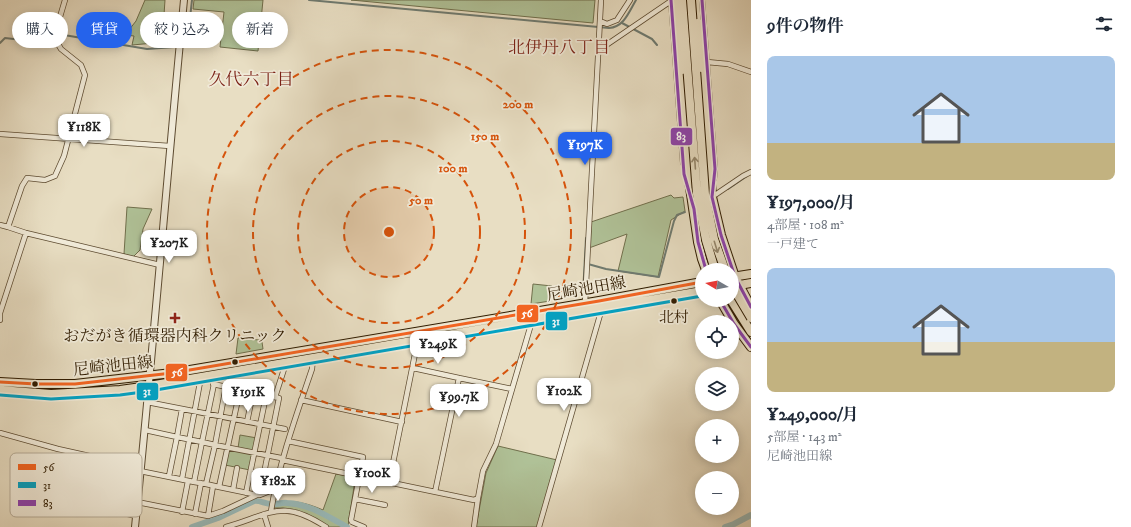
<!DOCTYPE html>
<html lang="ja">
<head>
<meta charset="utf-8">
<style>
  body { margin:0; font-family:"IM FELL DW Pica","Noto Serif JP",serif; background:#f2f2f3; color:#1f2937; height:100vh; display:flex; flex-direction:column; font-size:15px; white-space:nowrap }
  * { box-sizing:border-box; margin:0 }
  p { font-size:13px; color:#747a83 }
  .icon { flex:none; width:22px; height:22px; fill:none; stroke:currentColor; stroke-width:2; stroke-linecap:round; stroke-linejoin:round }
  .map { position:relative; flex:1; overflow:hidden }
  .drawer { display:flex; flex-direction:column; background:#fff; width:380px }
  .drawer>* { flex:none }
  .guide { position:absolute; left:12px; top:12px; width:380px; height:36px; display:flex; gap:8px }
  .needle { width:26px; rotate:279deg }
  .buttons { position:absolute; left:695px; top:263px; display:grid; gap:8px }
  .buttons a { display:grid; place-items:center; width:44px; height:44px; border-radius:50%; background:#fff; box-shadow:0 2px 10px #0003; font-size:20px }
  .price { position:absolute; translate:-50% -34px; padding:0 9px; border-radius:8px; background:#fff; color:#222; font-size:13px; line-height:26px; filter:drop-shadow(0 1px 2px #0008) }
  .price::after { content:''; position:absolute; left:50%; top:24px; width:12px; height:9px; margin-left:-6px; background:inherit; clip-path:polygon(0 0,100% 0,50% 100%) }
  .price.on { background:#2563eb; color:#fff }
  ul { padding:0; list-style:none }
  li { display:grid; align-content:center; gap:8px; height:212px; padding:0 16px }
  li span { display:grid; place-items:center; height:124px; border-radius:8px; color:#555 }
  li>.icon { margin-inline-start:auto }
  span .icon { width:72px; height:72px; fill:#fffc; stroke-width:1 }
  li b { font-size:17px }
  h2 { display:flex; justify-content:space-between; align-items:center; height:48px; padding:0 16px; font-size:17px }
  .tag { padding:0 14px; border-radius:18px; background:#fff; box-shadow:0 2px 10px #0003; font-size:14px; line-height:36px }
  .tag.on { background:#2563eb; color:#fff }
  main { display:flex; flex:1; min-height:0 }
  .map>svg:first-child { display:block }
  .green { fill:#b0c298; stroke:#706f4c }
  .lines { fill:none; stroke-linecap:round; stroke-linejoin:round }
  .stream { stroke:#6f7b71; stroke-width:2 }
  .canal { stroke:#9bb; stroke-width:6 }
  .minor-casing { stroke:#5e4c32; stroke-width:6 }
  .tertiary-casing { stroke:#5e4c32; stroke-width:8 }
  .primary-casing { stroke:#301c01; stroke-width:10 }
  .trunk-casing { stroke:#301c01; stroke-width:10 }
  .minor { stroke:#f0ead8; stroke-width:4.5 }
  .tertiary { stroke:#f0ead8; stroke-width:6 }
  .primary { stroke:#e8dec3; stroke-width:8 }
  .trunk { stroke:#e8dec3; stroke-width:8 }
  .trunk-bridge-casing { stroke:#301c01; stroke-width:10; stroke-linecap:butt }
  .trunk-bridge { stroke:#e8dec3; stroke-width:8 }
  .bus-1-casing { stroke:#f0ead8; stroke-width:6 }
  .bus-2-casing { stroke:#f0ead8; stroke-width:6 }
  .bus-3-casing { stroke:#f0ead8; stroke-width:6 }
  .bus-1 { stroke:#f26522; stroke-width:3 }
  .bus-2 { stroke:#02a2c4; stroke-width:3 }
  .bus-3 { stroke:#8e44ad; stroke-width:3 }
  .oneway { stroke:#95876c }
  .ring { fill:none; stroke:#d6530b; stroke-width:2; stroke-dasharray:7 5 }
  .bus-dot { fill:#301c01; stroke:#f0ead8; stroke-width:1.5 }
  .poi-dot { fill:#8f2418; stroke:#f0ead8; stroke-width:1.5 }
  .labels { text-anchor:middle; stroke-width:3.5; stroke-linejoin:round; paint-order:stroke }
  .bus-label { font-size:15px; fill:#301c01; stroke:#f0ead8 }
  .street-label { font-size:16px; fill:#301c01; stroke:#f0ead8 }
  .poi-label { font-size:16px; fill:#301c01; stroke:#f0ead8 }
  .neighbourhood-label { font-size:17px; fill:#7a1f14; stroke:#f0ead8 }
  .key { fill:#f0ead8; stroke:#b6ac98; stroke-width:1 }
  .key-label { font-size:11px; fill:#301c01 }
  .centre { fill:#d6530b; stroke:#f0ead8; stroke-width:2 }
  .ring-label { font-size:12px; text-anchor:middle; font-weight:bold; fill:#d6530b; stroke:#f0ead8; stroke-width:3.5; stroke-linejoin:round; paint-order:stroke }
  .line-badge { stroke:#f0ead8; stroke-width:1.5 }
  .badge-label { font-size:11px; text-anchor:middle; font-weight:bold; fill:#fff }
</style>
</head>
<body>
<main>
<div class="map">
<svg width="751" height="527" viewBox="0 0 751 527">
  <rect width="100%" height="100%" fill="#e8dec3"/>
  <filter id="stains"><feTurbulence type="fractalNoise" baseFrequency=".005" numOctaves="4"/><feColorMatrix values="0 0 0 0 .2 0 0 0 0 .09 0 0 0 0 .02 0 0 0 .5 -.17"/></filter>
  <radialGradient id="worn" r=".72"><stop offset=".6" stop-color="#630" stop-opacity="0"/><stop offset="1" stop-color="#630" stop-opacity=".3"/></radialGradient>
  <path class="green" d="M145,0h20l-1,15 -10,28 -22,2 2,-9 -9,-1 11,-14z
    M194,0h69l-5,51 -38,-4 4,-35 -31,-3z
    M351,0h244l-2,23z
    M671,195l3,3 9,-1 2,14 -14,9 -13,57 -40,-6 9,-37 -38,14 2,-26z
    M127,207l25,2 -9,20 -3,21 -7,7 -9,-3z
    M533,284l19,2 -2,15 -19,3z
    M238,338l21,2 3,2 1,7 -27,5z
    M240,435l17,3 -3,13 -16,-3z
    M498,446l59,14 -19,67h-62l10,-54z
    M229,449l25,5 -4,16 -25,-5z
    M336,474l17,3 2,3 -7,46 2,1h-23l-23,-14 -21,-5h-10l1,-5c17,-4 33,0 49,7z"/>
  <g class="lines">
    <path class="stream" d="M309,0l300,28c15,-1 20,-16 27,-28
      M622,23l30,16 5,6
      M181,41l7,-5 4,-36
      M0,43l5,-5 43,5 16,-8 83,14 28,-2 3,-3
      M728,189l19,-13
      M588,264l18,5 53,8 15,-56 3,-6 8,-3
      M583,294l3,-56"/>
    <path class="canal" d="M192,527l26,-9 36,-17c6,-1 11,3 18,3 5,1 10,-2 15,-1 23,1 41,14 60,24
      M725,527l9,-3 17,-9"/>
    <defs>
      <path id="minor" d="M65,0l-11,37 7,12 20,16 4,10 -21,81 -9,20 -10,4 -18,-2 -5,8 -14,41 18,6 134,32
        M671,0l12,163
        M702,0l13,169 -1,10
        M600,21l7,3 10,-4 13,-20
        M599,50l72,-49
        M707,62l21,2 23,8
        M0,134l170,12
        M712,197l31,-21 8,-4
        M0,225l8,2
        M585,303l16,-303
        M0,320v-7l26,-80
        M413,368l46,10
        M213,384l40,9
        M214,384l-12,58 13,3 -9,39 13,3 21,-97
        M226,386l-11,59 66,13 1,2 192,40 4,-2 5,-27 13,-27 36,-123
        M275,397l11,-34
        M301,400l101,22
        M147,402l138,27
        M182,409l-5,28 25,5 -8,40 12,2
        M145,430l32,7 -8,39
        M0,433l58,16 54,12 28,10 54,11
        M288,441l75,16 -12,63 1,2 12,5
        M182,479l19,-102
        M389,483l29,-144
        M219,487l38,8 3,-2 19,-95 -26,-5 -6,29
        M233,490l4,-22
        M435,492l24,-114 53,11
        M246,493l20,-97
        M355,499l30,6
        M137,502l71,14 15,-5 34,-16h3l15,-6
        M92,506l9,-26 38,8
        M62,510l3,-14 21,8 50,12
        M271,511c8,-48 25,-95 41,-142l1,-11
        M182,512l6,-31
        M195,514l6,-31
        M264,514l4,13
        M208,516l5,-30
        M226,527c45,-13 56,-29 100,0
        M474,527l4,-29
        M539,527l61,-212v-7"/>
      <path id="tertiary" d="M135,527c18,-175 32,-351 49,-527"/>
      <path id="primary" d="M732,277l19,-3
        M734,286l17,-3
        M0,382l36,2h39l97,-11 427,-72 103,-19
        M0,390l51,4 69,-4 29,-4 553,-95"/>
      <path id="trunk" d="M702,68l10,129 9,38 14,42 16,30
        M682,70l6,104 10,68 4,17 4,11
        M720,300l14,24 17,23
        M731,300l20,32"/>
    </defs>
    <use href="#minor" class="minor-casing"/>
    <use href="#tertiary" class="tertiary-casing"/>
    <use href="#primary" class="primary-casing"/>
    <use href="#trunk" class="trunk-casing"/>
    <use href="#minor" class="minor"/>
    <use href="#tertiary" class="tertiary"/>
    <use href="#primary" class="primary"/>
    <use href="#trunk" class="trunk"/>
    <defs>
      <path id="trunk-bridge" d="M676,0l6,70
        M682,0l15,194 9,46 9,30
        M691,0l14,194 9,45 11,31
        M698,23l4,45
        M732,286l19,32"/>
    </defs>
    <use href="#trunk-bridge" class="trunk-bridge-casing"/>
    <use href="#trunk-bridge" class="trunk-bridge"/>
    <defs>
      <path id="bus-1" d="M0,382l36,2h39l97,-11 427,-72 103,-19"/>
      <path id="bus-2" d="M0,395l51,4 69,-4 30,-4 552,-95"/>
      <path id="bus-3" d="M671,0l13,174 10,35 4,33 8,28
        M702,0l13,169 -3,28 9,38 14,42 16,30
        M720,300l14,24 17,23"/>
    </defs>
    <use href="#bus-1" class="bus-1-casing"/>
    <use href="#bus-2" class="bus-2-casing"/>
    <use href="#bus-3" class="bus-3-casing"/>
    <use href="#bus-1" class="bus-1"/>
    <use href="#bus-2" class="bus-2"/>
    <use href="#bus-3" class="bus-3"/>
  </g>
  <defs><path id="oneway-shaft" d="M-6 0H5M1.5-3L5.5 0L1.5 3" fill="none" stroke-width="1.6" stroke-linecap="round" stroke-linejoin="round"/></defs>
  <g class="oneway">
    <use href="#oneway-shaft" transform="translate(695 163) rotate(-94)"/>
    <use href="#oneway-shaft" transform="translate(716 247) rotate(73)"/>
  </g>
  <circle cx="389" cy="232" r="45" fill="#d6530b" fill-opacity=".12"/>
  <g class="ring">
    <circle cx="389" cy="232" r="45"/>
    <circle cx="389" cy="232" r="91"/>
    <circle cx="389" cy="232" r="136"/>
    <circle cx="389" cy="232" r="182"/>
  </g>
  <g class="bus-dot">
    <circle cx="674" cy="301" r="3.5"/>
    <circle cx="235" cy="362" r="3.5"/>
    <circle cx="35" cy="384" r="3.5"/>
  </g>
  <path class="poi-dot" d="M173 312h4v4h4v4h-4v4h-4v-4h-4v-4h4z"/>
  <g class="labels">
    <g class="bus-label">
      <text x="674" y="322">北村</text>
    </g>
    <g class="street-label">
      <text transform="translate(586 288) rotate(-10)" y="6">尼崎池田線</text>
      <text transform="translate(113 365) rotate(-6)" y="6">尼崎池田線</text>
    </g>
    <g class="poi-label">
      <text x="175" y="341">おだがき循環器内科クリニック</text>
    </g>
    <g class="neighbourhood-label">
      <text x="559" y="53">北伊丹八丁目</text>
      <text x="251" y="85">久代六丁目</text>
    </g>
  </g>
  <rect x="10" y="453" width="132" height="64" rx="6" class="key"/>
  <rect x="18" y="464" width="18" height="6" fill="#f26522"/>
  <rect x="18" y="482" width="18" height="6" fill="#02a2c4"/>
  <rect x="18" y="500" width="18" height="6" fill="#8e44ad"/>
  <g class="key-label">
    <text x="43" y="471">56</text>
    <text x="43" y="489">31</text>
    <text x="43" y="507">83</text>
  </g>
  <circle cx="389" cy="232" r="6" class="centre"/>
  <g class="ring-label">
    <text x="518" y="108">200 m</text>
    <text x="485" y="140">150 m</text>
    <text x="453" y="172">100 m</text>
    <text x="421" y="204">50 m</text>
  </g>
  <g class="line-badge">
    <rect x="670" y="127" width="23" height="19" rx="4" fill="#8e44ad"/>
    <rect x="516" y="304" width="23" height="19" rx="4" fill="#f26522"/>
    <rect x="545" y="311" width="23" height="20" rx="4" fill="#02a2c4"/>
    <rect x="165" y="363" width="23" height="19" rx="4" fill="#f26522"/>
    <rect x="136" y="382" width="23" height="19" rx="4" fill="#02a2c4"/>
  </g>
  <g class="badge-label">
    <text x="681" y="140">83</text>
    <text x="527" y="317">56</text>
    <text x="556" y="325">31</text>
    <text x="177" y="376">56</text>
    <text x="147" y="395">31</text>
  </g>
  <rect width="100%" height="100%" filter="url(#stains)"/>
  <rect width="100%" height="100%" fill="url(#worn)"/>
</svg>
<div class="buttons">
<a><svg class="needle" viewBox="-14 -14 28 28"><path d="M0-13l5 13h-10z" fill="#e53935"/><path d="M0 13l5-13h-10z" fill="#747a83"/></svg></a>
<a><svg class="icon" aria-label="locate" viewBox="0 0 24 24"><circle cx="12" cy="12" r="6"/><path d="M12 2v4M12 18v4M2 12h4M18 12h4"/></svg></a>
<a><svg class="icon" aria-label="layers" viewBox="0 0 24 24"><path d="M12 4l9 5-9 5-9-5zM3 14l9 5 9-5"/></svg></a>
<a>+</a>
<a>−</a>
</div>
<b class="price" style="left:84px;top:148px">¥118K</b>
<b class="price on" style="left:585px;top:166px">¥197K</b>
<b class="price" style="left:169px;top:264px">¥207K</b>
<b class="price" style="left:438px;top:365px">¥249K</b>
<b class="price" style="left:564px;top:412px">¥102K</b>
<b class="price" style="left:248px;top:413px">¥191K</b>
<b class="price" style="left:459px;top:418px">¥99.7K</b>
<b class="price" style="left:372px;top:494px">¥100K</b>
<b class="price" style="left:278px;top:502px">¥182K</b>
<div class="guide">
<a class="tag">購入</a>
<a class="tag on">賃貸</a>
<a class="tag">絞り込み</a>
<a class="tag">新着</a>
</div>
</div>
<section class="drawer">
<h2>9件の物件<svg class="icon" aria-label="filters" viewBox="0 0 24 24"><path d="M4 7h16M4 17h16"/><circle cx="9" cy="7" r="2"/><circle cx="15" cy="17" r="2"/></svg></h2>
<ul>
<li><span style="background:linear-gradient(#a9c7e8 70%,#c2b280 0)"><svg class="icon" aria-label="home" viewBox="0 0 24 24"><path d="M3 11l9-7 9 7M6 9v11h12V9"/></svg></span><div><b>¥197,000/月</b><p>4部屋 · 108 m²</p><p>一戸建て</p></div></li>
<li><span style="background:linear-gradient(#a9c7e8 60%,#c2b280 0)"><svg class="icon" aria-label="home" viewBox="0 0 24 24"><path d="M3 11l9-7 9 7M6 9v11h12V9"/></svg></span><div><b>¥249,000/月</b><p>5部屋 · 143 m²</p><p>尼崎池田線</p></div></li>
</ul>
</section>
</main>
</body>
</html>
